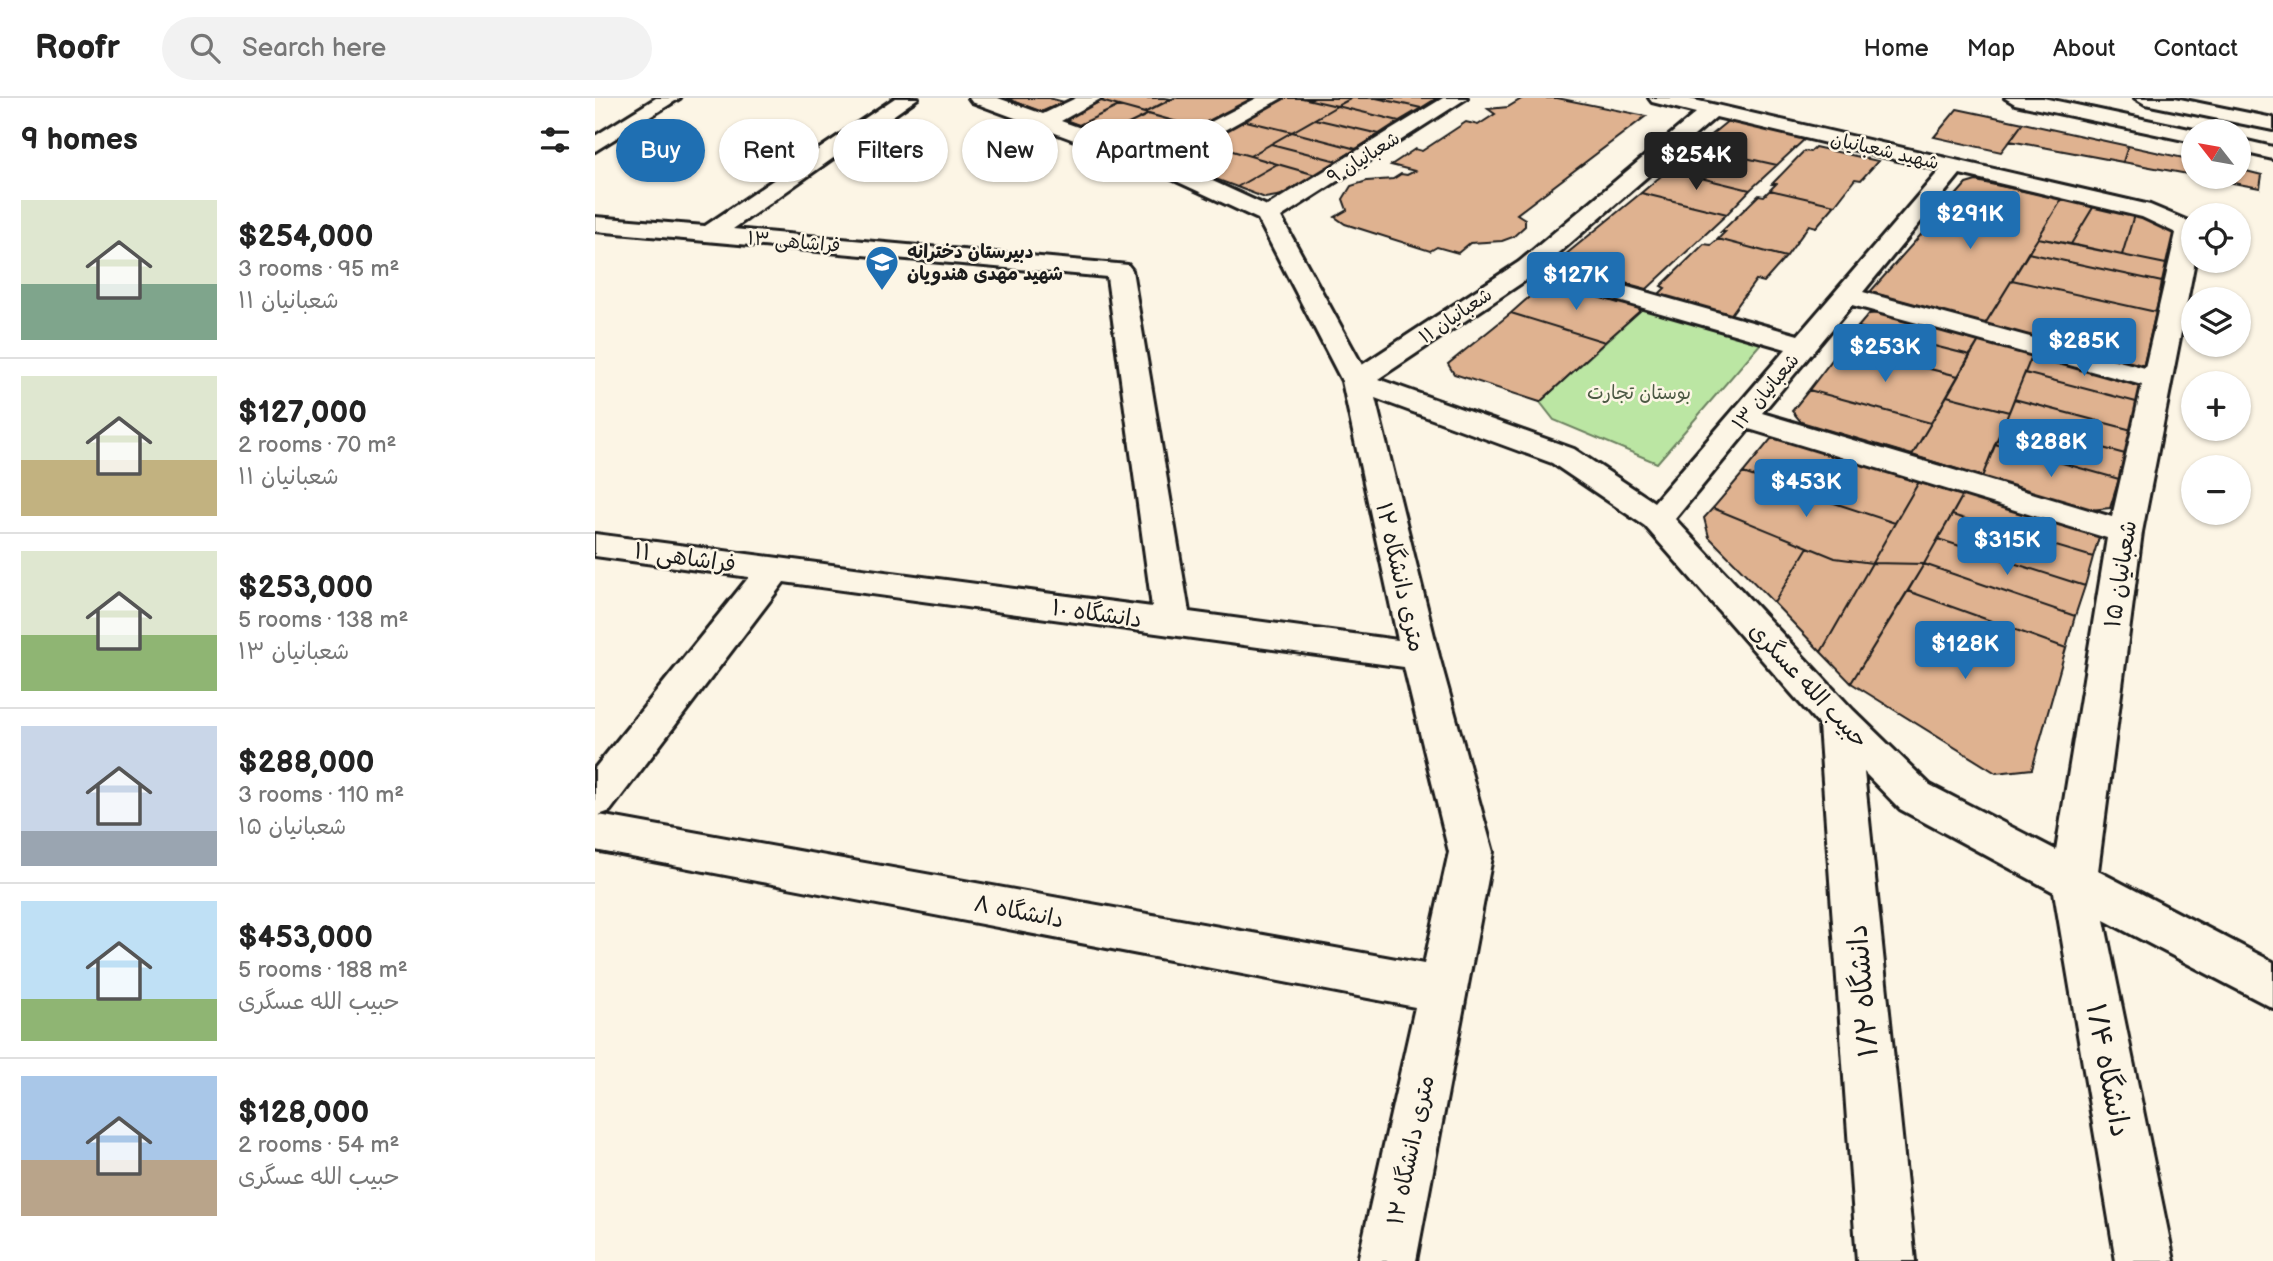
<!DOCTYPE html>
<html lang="en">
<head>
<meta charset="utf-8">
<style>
  body { margin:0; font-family:"Balsamiq Sans","Playpen Sans Arabic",sans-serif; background:#f2f2f2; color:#222; height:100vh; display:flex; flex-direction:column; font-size:26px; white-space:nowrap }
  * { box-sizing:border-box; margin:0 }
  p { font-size:23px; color:#767676 }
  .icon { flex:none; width:38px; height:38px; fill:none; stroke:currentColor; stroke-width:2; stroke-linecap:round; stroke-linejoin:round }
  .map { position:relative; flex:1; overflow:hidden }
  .details { display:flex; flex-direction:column; background:#fff; width:595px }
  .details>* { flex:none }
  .banner { position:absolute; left:21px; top:21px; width:665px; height:63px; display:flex; gap:14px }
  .needle { width:46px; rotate:301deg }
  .buttons { position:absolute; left:1586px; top:21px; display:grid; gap:14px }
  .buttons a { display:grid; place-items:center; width:70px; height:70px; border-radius:50%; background:#fff; box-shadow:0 2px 5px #0004; font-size:35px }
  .price { position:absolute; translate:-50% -60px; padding:0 16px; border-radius:7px; background:#1f6fb2; color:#fff; font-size:23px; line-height:46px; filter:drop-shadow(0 2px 4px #0008) }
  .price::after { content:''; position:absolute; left:50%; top:42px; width:21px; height:16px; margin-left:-10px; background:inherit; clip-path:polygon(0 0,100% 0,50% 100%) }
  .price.selected { background:#222; color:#fff }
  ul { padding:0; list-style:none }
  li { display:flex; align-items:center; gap:21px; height:175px; padding:0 21px }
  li+li { border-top:2px solid #e0e0e0 }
  li span { display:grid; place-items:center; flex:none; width:196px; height:140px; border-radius:0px; color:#555 }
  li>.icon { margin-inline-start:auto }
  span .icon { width:84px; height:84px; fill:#fffc; stroke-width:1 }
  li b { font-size:30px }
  h2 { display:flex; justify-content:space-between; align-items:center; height:84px; padding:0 21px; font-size:30px }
  .pill { padding:0 24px; border-radius:32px; background:#fff; box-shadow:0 2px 5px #0004; font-size:24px; line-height:63px }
  .pill.selected { background:#1f6fb2; color:#fff }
  header { display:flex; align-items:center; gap:42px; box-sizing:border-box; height:98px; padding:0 35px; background:#fff; border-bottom:2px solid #e0e0e0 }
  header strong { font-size:33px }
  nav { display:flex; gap:38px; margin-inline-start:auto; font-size:24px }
  .search { width:490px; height:63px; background:#f2f2f2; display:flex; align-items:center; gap:18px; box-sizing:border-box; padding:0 24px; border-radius:38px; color:#767676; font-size:26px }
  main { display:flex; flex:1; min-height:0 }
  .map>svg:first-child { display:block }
  .green { fill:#bbe6a3; stroke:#6c8160; stroke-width:2 }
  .building { fill:#dfb290; stroke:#1c1c1c; stroke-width:2 }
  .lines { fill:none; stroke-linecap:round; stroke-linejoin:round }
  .street-casing { stroke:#1c1c1c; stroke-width:6 }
  .secondary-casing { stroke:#1c1c1c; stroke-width:6 }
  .highway-casing { stroke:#1c1c1c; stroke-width:6 }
  .street { fill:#fcf5e5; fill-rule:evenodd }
  .secondary { fill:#fcf5e5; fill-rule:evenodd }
  .highway { fill:#fcf5e5; fill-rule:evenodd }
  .labels { text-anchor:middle; stroke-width:5; stroke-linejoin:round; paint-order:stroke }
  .far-street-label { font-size:19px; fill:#1c1c1c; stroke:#fcf5e5 }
  .far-poi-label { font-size:19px; font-weight:bold; fill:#1c1c1c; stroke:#fcf5e5; text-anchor:start }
  .far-park-label { font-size:19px; fill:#4c5944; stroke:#fcf5e5 }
  .street-label { font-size:23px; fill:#1c1c1c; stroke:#fcf5e5 }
  .near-street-label { font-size:28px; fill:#1c1c1c; stroke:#fcf5e5 }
</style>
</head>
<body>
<header>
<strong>Roofr</strong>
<div class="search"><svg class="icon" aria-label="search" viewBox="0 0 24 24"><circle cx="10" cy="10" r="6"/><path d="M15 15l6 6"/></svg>Search here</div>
<nav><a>Home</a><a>Map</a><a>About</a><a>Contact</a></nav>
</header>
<main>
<section class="details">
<h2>9 homes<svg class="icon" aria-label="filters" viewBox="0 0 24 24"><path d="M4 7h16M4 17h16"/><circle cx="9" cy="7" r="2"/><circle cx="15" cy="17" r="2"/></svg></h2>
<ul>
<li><span style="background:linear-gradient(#dfe7d0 60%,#7fa58c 0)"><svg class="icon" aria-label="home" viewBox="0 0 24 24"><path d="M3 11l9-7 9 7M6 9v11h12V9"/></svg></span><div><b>$254,000</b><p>3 rooms · 95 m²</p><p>شعبانیان ۱۱</p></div></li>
<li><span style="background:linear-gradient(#dfe7d0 60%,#c2b280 0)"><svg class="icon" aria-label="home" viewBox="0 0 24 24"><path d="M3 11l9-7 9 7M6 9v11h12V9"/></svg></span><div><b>$127,000</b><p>2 rooms · 70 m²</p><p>شعبانیان ۱۱</p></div></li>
<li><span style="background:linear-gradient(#dfe7d0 60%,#8fb573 0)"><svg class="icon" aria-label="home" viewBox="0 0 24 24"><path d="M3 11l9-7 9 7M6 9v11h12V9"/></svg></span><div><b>$253,000</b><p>5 rooms · 138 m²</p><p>شعبانیان ۱۳</p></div></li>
<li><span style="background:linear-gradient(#c9d6e8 75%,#9aa5b1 0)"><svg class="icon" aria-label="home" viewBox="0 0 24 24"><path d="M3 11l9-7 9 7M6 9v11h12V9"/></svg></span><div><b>$288,000</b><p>3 rooms · 110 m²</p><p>شعبانیان ۱۵</p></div></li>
<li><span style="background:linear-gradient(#bfe0f5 70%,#8fb573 0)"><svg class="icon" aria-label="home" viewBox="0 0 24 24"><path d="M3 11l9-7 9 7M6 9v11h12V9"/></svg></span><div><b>$453,000</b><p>5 rooms · 188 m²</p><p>حبیب الله عسگری</p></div></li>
<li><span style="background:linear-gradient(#a9c7e8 60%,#b9a48a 0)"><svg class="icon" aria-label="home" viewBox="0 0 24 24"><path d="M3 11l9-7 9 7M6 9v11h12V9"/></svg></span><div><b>$128,000</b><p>2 rooms · 54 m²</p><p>حبیب الله عسگری</p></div></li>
</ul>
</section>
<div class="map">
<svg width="1678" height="1163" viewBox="0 0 1678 1163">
  <rect width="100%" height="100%" fill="#fcf5e5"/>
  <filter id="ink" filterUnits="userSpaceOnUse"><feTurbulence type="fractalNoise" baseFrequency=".0143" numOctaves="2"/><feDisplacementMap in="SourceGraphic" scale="14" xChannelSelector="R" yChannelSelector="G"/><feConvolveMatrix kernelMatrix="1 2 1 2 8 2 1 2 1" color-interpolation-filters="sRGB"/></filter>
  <g filter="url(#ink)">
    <path class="green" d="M1047,211l120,33 -105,121 -103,-43 -14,-18z"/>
    <path class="building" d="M411,0h43l15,4 -23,10z
      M511,0h59l6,1 -27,14 -43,-12z
      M579,0h81l-56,30 -55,-15z
      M690,0h17l35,8 -45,26 -50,-12z
      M707,0h50l-15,8z
      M757,0h24l45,10 -22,13 -62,-15z
      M781,0h61l-16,10z
      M928,0h34l89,18 -129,98 8,5v7l-12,11 -11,4 -32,2 -12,10 -21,-6 -7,4 -85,-27 -10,-7 12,-7 -4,-11 8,-13 16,-5 26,-2 8,-5 6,1 8,-4 -24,-6 24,-16 7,2 44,-29 12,3 17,-11 -7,-5 20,-2z
      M506,3l18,5 -40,19 -11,-4 1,-5z
      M524,8l30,8 -43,21 -27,-10z
      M742,8l62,15 -20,13 -64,-15z
      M1362,11l66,14 -22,29 -67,-15z
      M554,16l50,14 -38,19 -16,2 -39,-14z
      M720,21l64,15 -23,15 -64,-17z
      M647,22l50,12 -42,24 -50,-14z
      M1134,22l77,18 -29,27 -81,-18z
      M1428,25l105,23 -5,16 -113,-21z
      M697,34l64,17 -19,12 -66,-17z
      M605,44l29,8 -35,21 -23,-9 1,-6z
      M676,46l66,17 -21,14 -66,-19z
      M1533,48l65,14v15l-70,-13z
      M1101,49l81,18 -27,25 -82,-20z
      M1220,49l63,14 -17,19 -6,-1 -20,26 -65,-15 6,-6h-4l32,-33 6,1z
      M634,52l21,6 27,8 -40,23 -43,-16z
      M682,66l39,11 -33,20 -18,3 -28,-11z
      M1643,71l24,6 -2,13 -59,-11h37z
      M1073,72l82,20 -23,24 -86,-21z
      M1381,83l86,18 -77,125 -115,-32 96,-108z
      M1175,92l65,15 -19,22 -7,-2 -23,32 -68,-18 7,-7h-4l38,-37 5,1z
      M1046,95l86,21 -80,75 -93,-25z
      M1467,101l32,7 -23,38 -33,-6z
      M1499,108l40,9 -12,40 -51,-11z
      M1539,117l26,6 14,8 -8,35 -44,-9z
      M1443,140l128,26 -4,18 -134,-29z
      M1123,141l68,18 -22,25 -8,-2 -27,37 -72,-21 8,-8 -4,-2 43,-42 7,1z
      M1433,155l134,29 -6,30 -144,-32z
      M1417,182l144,32 -13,56 -158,-44z
      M951,184l96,27 -37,33 -94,-29z
      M916,215l94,29 -65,60 -86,-28 -6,-10z
      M1290,215l95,26 -10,16 -112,-28 11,-13z
      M1263,229l112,28 -12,21 -116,-29z
      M1385,241l53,14 -24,59 -62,-16z
      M1247,249l116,29 -27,47 -122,-33z
      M1438,255l96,26 14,11 -3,13 -115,-30z
      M1430,275l115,30 -8,27 -118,-31z
      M1214,292l122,33 -19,32 -111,-33 -9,-11z
      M1352,298l62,16 -27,65 -70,-22z
      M1419,301l118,31 -7,24 -120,-32z
      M1410,324l120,32 -6,25 -124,-35z
      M1176,341h15l134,41 -25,43 -152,-50z
      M1400,346l124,35 -9,29 -20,2 -108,-33z
      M1148,375l152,50 -23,40 -37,-5 -122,-50z
      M1325,382l44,13 -40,71 -52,-1z
      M1369,395l136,41 -7,23 -141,-42z
      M1118,410l95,39 -34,56 -65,-66 -5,-19z
      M1357,417l141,42 -8,29 -147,-47z
      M1343,441l147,47 -10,30 -151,-52z
      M1213,449l27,11 37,5 -51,89 -47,-49z
      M1277,465l52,1 -73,119 -30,-31z
      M1329,466l151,52 -9,32 -158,-57z
      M1313,493l158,57 -34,121 -36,4 -145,-90z"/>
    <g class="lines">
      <defs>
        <path id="street" d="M300,0h23l-185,131 395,36 4,5 57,342 209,28 -56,-259 -84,-162 -114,-53 -172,-64 -3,-4h29l45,16 33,-16h26l-41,23 90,32 106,-55h25l-113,63 98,45 176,-108h24l-186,119 81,148 157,-103 177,-149 -44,-11 -3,-4h36l27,6 438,101 43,18 2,38 -53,271 -44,339 175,91v46l-169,-88 70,341h-58l-62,-369 -154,-83 -36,-37 51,489h-58l-38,-536 -174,-199 -93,-63 -177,-65 64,258 54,196 -77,409h-58l57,-254 -820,-157v-82l154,-191 -154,-21v-22l557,73 -45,-330 -512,-46v-14l110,9zM1121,19l224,53 -142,165 -252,-71zM1365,76l182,43 34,16 -31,135 -282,-76zM937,178l254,73 -132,153 -80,-53 -196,-70zM1257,207l290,80 -30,132 -350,-104zM1154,331l358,109 -51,312 -126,-65 -77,-75 -178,-191zM189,484l620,85 45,185 -25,112 -825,-149 11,-4z"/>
        <path id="secondary" d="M61,0h24l-85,53v-15z"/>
        <path id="highway" d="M1410,0h38l156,33h-6v11l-178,-38z
          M1540,0h40l98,20v12l-128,-26z
          M1643,41l35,8v12l-35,-8z"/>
      </defs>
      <use href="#street" class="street-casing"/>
      <use href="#secondary" class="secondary-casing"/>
      <use href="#highway" class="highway-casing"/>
      <use href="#street" class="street"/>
      <use href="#secondary" class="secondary"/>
      <use href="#highway" class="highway"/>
    </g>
  </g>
  <defs>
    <symbol id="school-pin" viewBox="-11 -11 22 30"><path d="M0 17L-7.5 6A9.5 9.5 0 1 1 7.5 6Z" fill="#1f6fb2" stroke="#fcf5e5"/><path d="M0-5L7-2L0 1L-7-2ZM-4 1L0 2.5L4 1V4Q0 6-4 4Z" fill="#fff"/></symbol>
  </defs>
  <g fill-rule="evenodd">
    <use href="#school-pin" x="268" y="145" width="38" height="52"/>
  </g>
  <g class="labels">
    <g class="far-street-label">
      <text transform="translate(1290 52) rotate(13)" y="7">شهید شعبانیان</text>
      <text transform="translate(768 59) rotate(-32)" y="7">شعبانیان ۹</text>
      <text transform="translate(199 143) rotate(5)" y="7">فراشاهی ۱۳</text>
      <text transform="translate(860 217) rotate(-34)" y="7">شعبانیان ۱۱</text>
      <text transform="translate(1170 293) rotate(-50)" y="7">شعبانیان ۱۳</text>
    </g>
    <g class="far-poi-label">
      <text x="312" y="160">دبیرستان دخترانه<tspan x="312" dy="22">شهید مهدی هندویان</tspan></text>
    </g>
    <g class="far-park-label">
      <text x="1044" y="301">بوستان تجارت</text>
    </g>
    <g class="street-label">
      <text transform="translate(90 459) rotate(8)" y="8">فراشاهی ۱۱</text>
      <text transform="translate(1525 476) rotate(-81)" y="8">شعبانیان ۱۵</text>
      <text transform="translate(806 479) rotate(77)" y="8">۱۲ متری دانشگاه</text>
      <text transform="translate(502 515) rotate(8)" y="8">دانشگاه ۱۰</text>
      <text transform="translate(1214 587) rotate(47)" y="8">حبیب الله عسگری</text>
      <text transform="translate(424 813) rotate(11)" y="8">دانشگاه ۸</text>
      <text transform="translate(815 1052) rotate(-78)" y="8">۱۲ متری دانشگاه</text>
    </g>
    <g class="near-street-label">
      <text transform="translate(1267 893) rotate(-95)" y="10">دانشگاه ۱/۲</text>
      <text transform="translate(1514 972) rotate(79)" y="10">دانشگاه ۱/۴</text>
    </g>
  </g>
</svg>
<div class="buttons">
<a><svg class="needle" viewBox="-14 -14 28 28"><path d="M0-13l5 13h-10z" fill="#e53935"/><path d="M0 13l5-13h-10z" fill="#767676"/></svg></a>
<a><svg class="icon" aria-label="locate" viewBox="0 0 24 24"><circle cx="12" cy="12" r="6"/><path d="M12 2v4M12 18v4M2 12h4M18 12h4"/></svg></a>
<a><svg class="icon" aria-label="layers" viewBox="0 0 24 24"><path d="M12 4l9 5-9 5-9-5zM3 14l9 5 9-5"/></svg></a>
<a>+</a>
<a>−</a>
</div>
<b class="price selected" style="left:1101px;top:94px">$254K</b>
<b class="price" style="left:1375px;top:153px">$291K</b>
<b class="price" style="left:981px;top:214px">$127K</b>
<b class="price" style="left:1489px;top:280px">$285K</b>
<b class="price" style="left:1290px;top:286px">$253K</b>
<b class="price" style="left:1456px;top:381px">$288K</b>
<b class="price" style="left:1211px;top:421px">$453K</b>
<b class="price" style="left:1412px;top:479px">$315K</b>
<b class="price" style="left:1370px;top:583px">$128K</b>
<div class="banner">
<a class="pill selected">Buy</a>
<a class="pill">Rent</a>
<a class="pill">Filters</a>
<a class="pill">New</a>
<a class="pill">Apartment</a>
</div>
</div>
</main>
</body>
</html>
